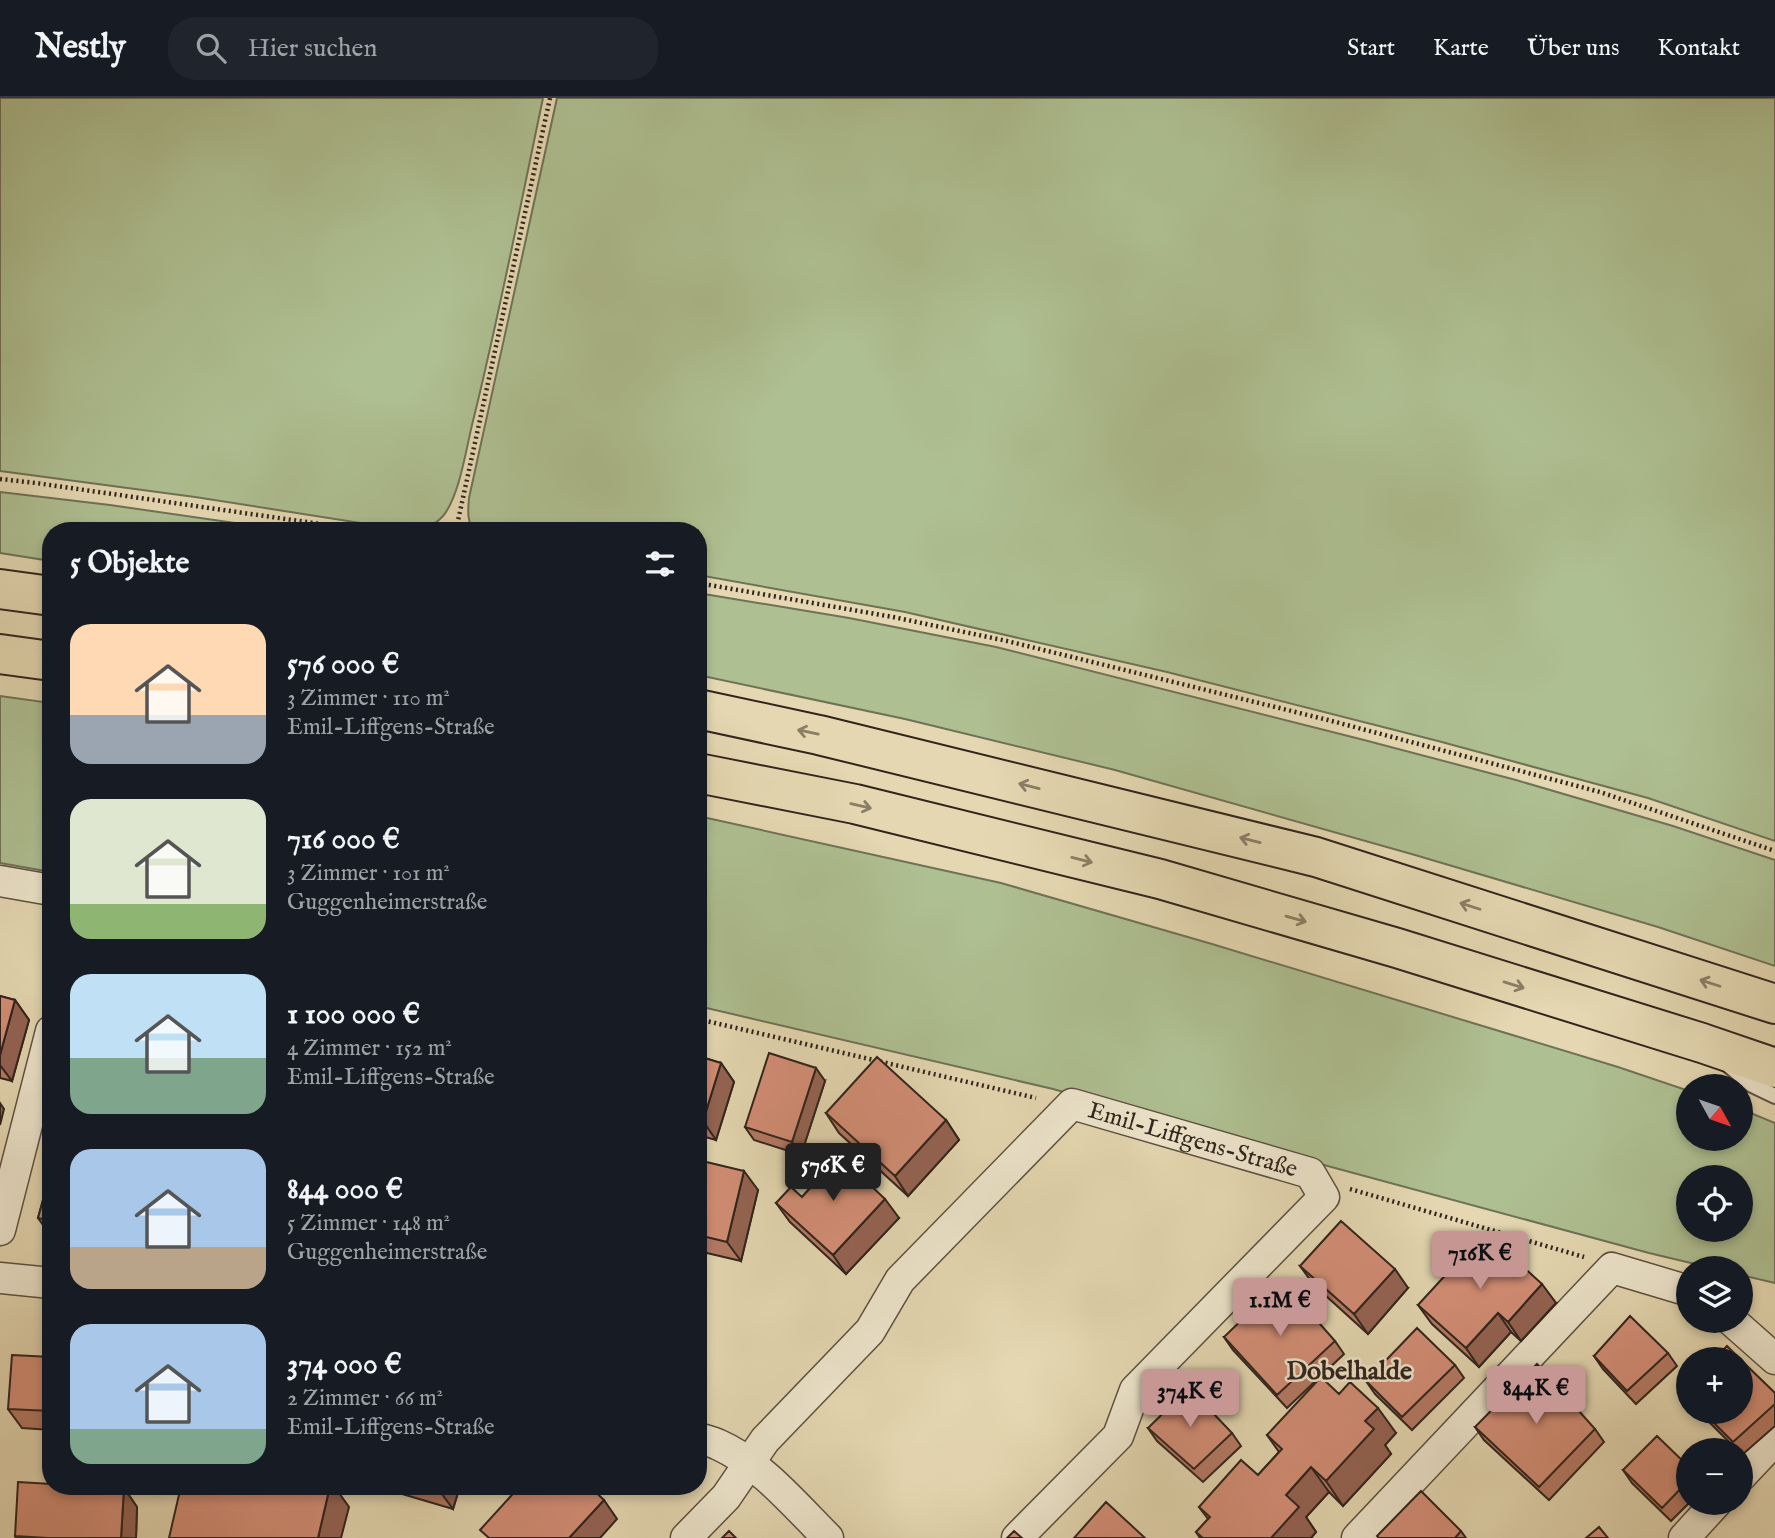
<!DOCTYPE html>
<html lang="de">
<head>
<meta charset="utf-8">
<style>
  body { margin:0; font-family:"IM FELL English",serif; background:#20242c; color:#f1f3f6; height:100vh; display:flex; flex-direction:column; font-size:26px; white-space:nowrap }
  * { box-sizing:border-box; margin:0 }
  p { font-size:23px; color:#9ea1a6 }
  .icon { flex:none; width:38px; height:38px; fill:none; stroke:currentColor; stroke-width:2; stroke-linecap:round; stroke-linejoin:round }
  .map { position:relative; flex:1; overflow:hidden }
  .panel { position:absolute; left:42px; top:424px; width:665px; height:973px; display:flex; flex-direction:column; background:#171b24; border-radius:28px; box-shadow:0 4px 10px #0003 }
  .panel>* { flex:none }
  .needle { width:46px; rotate:130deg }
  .controls { position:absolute; left:1676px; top:976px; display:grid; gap:14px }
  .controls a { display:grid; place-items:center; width:77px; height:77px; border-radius:50%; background:#171b24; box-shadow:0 4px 10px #0003; font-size:35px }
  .price { position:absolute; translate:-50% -60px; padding:0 16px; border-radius:7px; background:#c59692; color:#111; font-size:23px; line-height:46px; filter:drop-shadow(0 2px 4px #0008) }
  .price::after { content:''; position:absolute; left:50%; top:42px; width:21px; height:16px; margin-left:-10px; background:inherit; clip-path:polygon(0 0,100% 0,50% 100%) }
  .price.selected { background:#222; color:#fff }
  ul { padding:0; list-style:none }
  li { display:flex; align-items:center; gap:21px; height:175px; padding:0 28px }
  li span { display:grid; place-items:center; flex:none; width:196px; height:140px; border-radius:21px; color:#555 }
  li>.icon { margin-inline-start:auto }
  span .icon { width:84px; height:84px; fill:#fffc; stroke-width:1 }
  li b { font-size:30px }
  h2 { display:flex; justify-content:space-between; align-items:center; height:84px; padding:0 28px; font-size:30px }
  header { display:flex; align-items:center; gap:42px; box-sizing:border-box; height:98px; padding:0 35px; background:#171b24; border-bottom:2px solid #363941 }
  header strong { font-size:33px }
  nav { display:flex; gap:38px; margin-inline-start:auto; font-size:24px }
  .search { width:490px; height:63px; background:#20242c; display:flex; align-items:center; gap:18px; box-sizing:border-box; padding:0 24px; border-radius:28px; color:#9ea1a6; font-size:26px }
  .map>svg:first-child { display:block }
  .green { fill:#aebf91; stroke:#6f7257; stroke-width:2; fill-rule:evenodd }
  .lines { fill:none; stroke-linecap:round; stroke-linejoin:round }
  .service-casing { stroke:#5d5142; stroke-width:18 }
  .minor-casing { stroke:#5d5142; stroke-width:33 }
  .motorway-casing { stroke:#30241d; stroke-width:42 }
  .path { stroke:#30241d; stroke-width:4.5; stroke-dasharray:2 3.5; stroke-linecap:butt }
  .service { stroke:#ede5cc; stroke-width:14 }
  .minor { stroke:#ede5cc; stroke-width:30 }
  .motorway { stroke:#e4d7b1; stroke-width:38 }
  .wall { fill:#b57a65; stroke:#30241d; stroke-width:2 }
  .shaded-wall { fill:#946353; stroke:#30241d; stroke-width:2 }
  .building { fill:#d38e76; stroke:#30241d; stroke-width:2 }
  .oneway { stroke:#8a7e67 }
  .labels { text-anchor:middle; stroke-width:5; stroke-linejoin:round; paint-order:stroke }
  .street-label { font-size:24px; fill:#30241d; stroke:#ede5cc }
  .neighbourhood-label { font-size:26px; font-weight:bold; fill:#30241d; stroke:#ede5cc }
</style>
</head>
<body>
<header>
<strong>Nestly</strong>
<div class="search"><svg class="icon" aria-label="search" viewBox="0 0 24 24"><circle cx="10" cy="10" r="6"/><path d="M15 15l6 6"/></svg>Hier suchen</div>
<nav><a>Start</a><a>Karte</a><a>Über uns</a><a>Kontakt</a></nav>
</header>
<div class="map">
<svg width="1775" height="1440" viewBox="0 0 1775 1440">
  <rect width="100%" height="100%" fill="#e4d7b1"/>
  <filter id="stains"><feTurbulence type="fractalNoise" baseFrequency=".00286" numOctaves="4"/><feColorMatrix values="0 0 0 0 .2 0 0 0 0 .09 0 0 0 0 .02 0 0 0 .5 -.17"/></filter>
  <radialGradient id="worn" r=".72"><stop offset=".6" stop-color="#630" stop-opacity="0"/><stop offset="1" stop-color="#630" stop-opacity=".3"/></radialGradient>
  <path class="green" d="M0,0h543c-23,109 -44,219 -71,327 -6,25 -13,72 -29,91 -11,12 -22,15 -38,14l-210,-33 -195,-26z
    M557,0h1218v743l-127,-43 -210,-57 -271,-69 -262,-60 -207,-37v-45h-225c-6,-10 -5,-20 -4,-32z
    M0,394l110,13 173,25h-232v31l-51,-8z
    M698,495l151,25 147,29 368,93 152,40 157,46 102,34v106l-117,-39 -243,-72 -300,-85 -210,-51 -207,-44z
    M0,598l51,7v169l-51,-9z
    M698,718l303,67 211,61 406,123 71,24v48h52v-30l34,14v160l-34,-8v-6h-25l-67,-16 -325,-88 -271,-76 -355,-83zM1689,1080h52v52h-52z"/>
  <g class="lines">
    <defs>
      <path id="service" d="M1727,966l25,21 23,11"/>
      <g id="minor">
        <path d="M0,783l51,9"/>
        <path d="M0,1132l51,-199"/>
        <path d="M0,1180l51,5"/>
        <path d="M1732,1223l43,38"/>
        <path d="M698,1340c7,2 15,4 21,7 42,19 77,61 109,93"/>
        <path d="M1741,1378l34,-36"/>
        <path id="s1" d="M686,1440l40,-41 39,-57 105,-109 30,-51 172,-176 238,69 14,24 -189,193 -17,46 -101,102"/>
        <path d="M1357,1440l255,-270 77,23"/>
        <path d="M1684,1440l32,-35"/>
      </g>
      <path id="motorway" d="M0,491l51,7
        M0,556l51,7
        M698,611l121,26 497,122 459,147
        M698,675l157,31 305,75 237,69 305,95 73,25"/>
    </defs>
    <use href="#service" class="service-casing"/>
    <use href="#minor" class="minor-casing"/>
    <use href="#motorway" class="motorway-casing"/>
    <path class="path" d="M0,381l36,4 326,47
      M456,432l94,-432
      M698,485l195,34 114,24 321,79 272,72 175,59
      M698,921l338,79
      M1350,1091l234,68"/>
    <use href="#service" class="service"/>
    <use href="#minor" class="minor"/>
    <use href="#motorway" class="motorway"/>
  </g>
  <path class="wall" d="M0,898l15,4 14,20 -17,61 -12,-3z
    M698,958l23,7 13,19 -18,58 -18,-5z
    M825,983l-24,74 -47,-15 -9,-13z
    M826,1015l120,7 13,20 -51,56 -69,-63z
    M698,1062l60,30 -17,71 -43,-10z
    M812,1068l87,52 -53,56 -56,-52 -14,-19 26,-6 18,-20z
    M51,1073v65l-13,-18z
    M1300,1168l108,22 -40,46 -54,-49z
    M1556,1205l-35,38 -10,-9 -32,35 -47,-43 -14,-19z
    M1224,1239l111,4 9,13 -57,54 -54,-58z
    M1668,1255l9,13 -41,38 -33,-35 -9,-13z
    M51,1259v73l-29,-2 -14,-19z
    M1455,1267l9,13 -52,52 -37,-36 -9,-13z
    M1775,1295v33l-33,29 -1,-4h-3l-39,-39h42z
    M1339,1296l57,39 -11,12 6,9 -48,52 -14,-14 -23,25 10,15 -5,6h-111l-4,-6 12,-13 -9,-12 59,-32 21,-23 -12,-17z
    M1475,1329l120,2 9,13 -55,58 -65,-60z
    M1148,1330l84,5 9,13 -38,36 -46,-41z
    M1689,1369v36l-18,18 -39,-38 -9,-13z
    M375,1388h85l-7,23z
    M124,1390l13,19 -1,31h-120l-1,-2z
    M1461,1433l5,7h-88z"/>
  <path class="shaded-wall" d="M15,902l14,20 -17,61 -12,-16v-10z
    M721,965l13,19 -18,58 -13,-19z
    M816,970l9,13 -24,74 -9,-13z
    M0,1005l4,6 -4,16z
    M946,1022l13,20 -51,56 -13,-20z
    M744,1073l14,19 -17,71 -14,-19z
    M885,1101l14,19 -53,56 -13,-19z
    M1395,1171l13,19 -40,46 -14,-20z
    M1542,1186l14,19 -35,38 -13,-19z
    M1498,1215l13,19 -32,35 -13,-19z
    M1378,1310l18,25 -11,12 6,9 -48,52 -17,-25 39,-60z
    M1311,1369l18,25 -23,25 10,15 -5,6h-40l15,-43z
    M330,1388h4l15,21 -8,31h-23z
    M440,1388h20l-7,23 -14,-19z
    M124,1390l13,19 -1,31h-15z
    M604,1402l13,19 -17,19h-31z"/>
  <path class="building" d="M0,898l15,4 -15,55z
    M769,955l47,15 -24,74 -47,-15z
    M698,958l23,7 -18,58 -5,-1z
    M877,959l69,63 -51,56 -69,-63z
    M830,1049l55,52 -52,56 -57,-52 15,-16 11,10 20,-22 -10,-9z
    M698,1062l46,11 -17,71 -29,-7z
    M51,1073v50l-13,-3z
    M1341,1123l54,48 -41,45 -54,-48z
    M1485,1134l57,52 -34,38 -10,-9 -32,35 -48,-43z
    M1282,1183l53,60 -58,54 -53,-58z
    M1630,1218l38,37 -41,38 -33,-35z
    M1417,1230l38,37 -53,52 -36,-36z
    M1727,1248l14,14h-28z
    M12,1257l39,2v54l-43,-2z
    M1741,1262l34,33v11l-42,38 -30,-30h38z
    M1537,1266l58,65 -56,58 -64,-60z
    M1321,1279l18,17 11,-12 28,26 -13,13 9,8 -48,52 -15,-14 -25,28 13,12 -28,31h-68l-7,-6 14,-15 -11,-10 42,-47 17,15 24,-26 -15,-14z
    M1689,1285v16l-8,-8z
    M1189,1290l43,45 -38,36 -46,-41z
    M1657,1338l32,31v13l-27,28 -39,-38z
    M18,1384l33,2v2h34l39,2 -3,50h-73l-33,-2z
    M181,1388h149l-12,52h-149z
    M425,1388h15l-1,4z
    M520,1388h69l15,14 -35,38h-80l-9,-8z
    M1421,1393l40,40 -6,7h-76l-2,-2z
    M1106,1404l39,36h-71z
    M1599,1429l9,11h-22z
    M729,1433l7,7h-14z
    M1014,1433l8,7h-15z"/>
  <defs><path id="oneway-shaft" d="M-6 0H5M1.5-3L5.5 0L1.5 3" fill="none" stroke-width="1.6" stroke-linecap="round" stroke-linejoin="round" transform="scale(1.75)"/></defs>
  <g class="oneway">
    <use href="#oneway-shaft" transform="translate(808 634) rotate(-168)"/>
    <use href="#oneway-shaft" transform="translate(1029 688) rotate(-166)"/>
    <use href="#oneway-shaft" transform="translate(861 708) rotate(13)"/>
    <use href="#oneway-shaft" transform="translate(1250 742) rotate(-166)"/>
    <use href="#oneway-shaft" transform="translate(1082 762) rotate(14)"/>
    <use href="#oneway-shaft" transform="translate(1470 808) rotate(-162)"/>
    <use href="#oneway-shaft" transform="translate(1296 821) rotate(16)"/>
    <use href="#oneway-shaft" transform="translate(1710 885) rotate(-162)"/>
    <use href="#oneway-shaft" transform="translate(1514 887) rotate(17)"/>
  </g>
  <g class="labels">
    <g class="street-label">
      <text dy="8" stroke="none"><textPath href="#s1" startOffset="709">Emil-Liffgens-Straße</textPath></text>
    </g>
    <g class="neighbourhood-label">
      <text x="1349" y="1281">Dobelhalde</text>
    </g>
  </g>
  <rect width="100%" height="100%" filter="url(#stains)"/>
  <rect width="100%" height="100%" fill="url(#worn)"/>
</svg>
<div class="controls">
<a><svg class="needle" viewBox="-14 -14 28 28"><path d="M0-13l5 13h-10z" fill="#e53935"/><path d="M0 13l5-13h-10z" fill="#9ea1a6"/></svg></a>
<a><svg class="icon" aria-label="locate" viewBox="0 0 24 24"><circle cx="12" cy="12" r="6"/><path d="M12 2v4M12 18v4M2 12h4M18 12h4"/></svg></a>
<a><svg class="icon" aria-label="layers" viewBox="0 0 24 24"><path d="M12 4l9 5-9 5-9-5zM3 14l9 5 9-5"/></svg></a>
<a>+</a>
<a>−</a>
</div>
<b class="price selected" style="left:833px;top:1105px">576K €</b>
<b class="price" style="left:1480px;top:1193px">716K €</b>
<b class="price" style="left:1280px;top:1240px">1.1M €</b>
<b class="price" style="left:1536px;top:1328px">844K €</b>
<b class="price" style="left:1190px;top:1331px">374K €</b>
<section class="panel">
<h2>5 Objekte<svg class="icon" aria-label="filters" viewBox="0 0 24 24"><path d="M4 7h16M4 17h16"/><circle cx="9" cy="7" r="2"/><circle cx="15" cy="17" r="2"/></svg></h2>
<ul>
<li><span style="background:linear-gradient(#ffd9b3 65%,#9aa5b1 0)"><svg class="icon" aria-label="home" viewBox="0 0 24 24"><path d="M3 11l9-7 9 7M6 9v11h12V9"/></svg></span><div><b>576 000 €</b><p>3 Zimmer · 110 m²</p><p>Emil-Liffgens-Straße</p></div></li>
<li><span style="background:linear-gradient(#dfe7d0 75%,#8fb573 0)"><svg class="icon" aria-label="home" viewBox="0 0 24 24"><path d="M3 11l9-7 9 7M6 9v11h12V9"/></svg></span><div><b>716 000 €</b><p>3 Zimmer · 101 m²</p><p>Guggenheimerstraße</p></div></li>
<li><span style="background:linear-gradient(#bfe0f5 60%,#7fa58c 0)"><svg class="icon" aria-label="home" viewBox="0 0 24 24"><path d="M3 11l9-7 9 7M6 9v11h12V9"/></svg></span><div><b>1 100 000 €</b><p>4 Zimmer · 152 m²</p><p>Emil-Liffgens-Straße</p></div></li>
<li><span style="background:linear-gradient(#a9c7e8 70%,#b9a48a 0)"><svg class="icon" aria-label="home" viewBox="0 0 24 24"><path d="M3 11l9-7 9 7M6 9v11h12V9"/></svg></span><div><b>844 000 €</b><p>5 Zimmer · 148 m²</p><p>Guggenheimerstraße</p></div></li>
<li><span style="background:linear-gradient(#a9c7e8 75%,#7fa58c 0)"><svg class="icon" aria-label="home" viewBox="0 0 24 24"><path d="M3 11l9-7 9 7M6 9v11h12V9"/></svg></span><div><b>374 000 €</b><p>2 Zimmer · 66 m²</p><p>Emil-Liffgens-Straße</p></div></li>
</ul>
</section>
</div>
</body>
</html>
